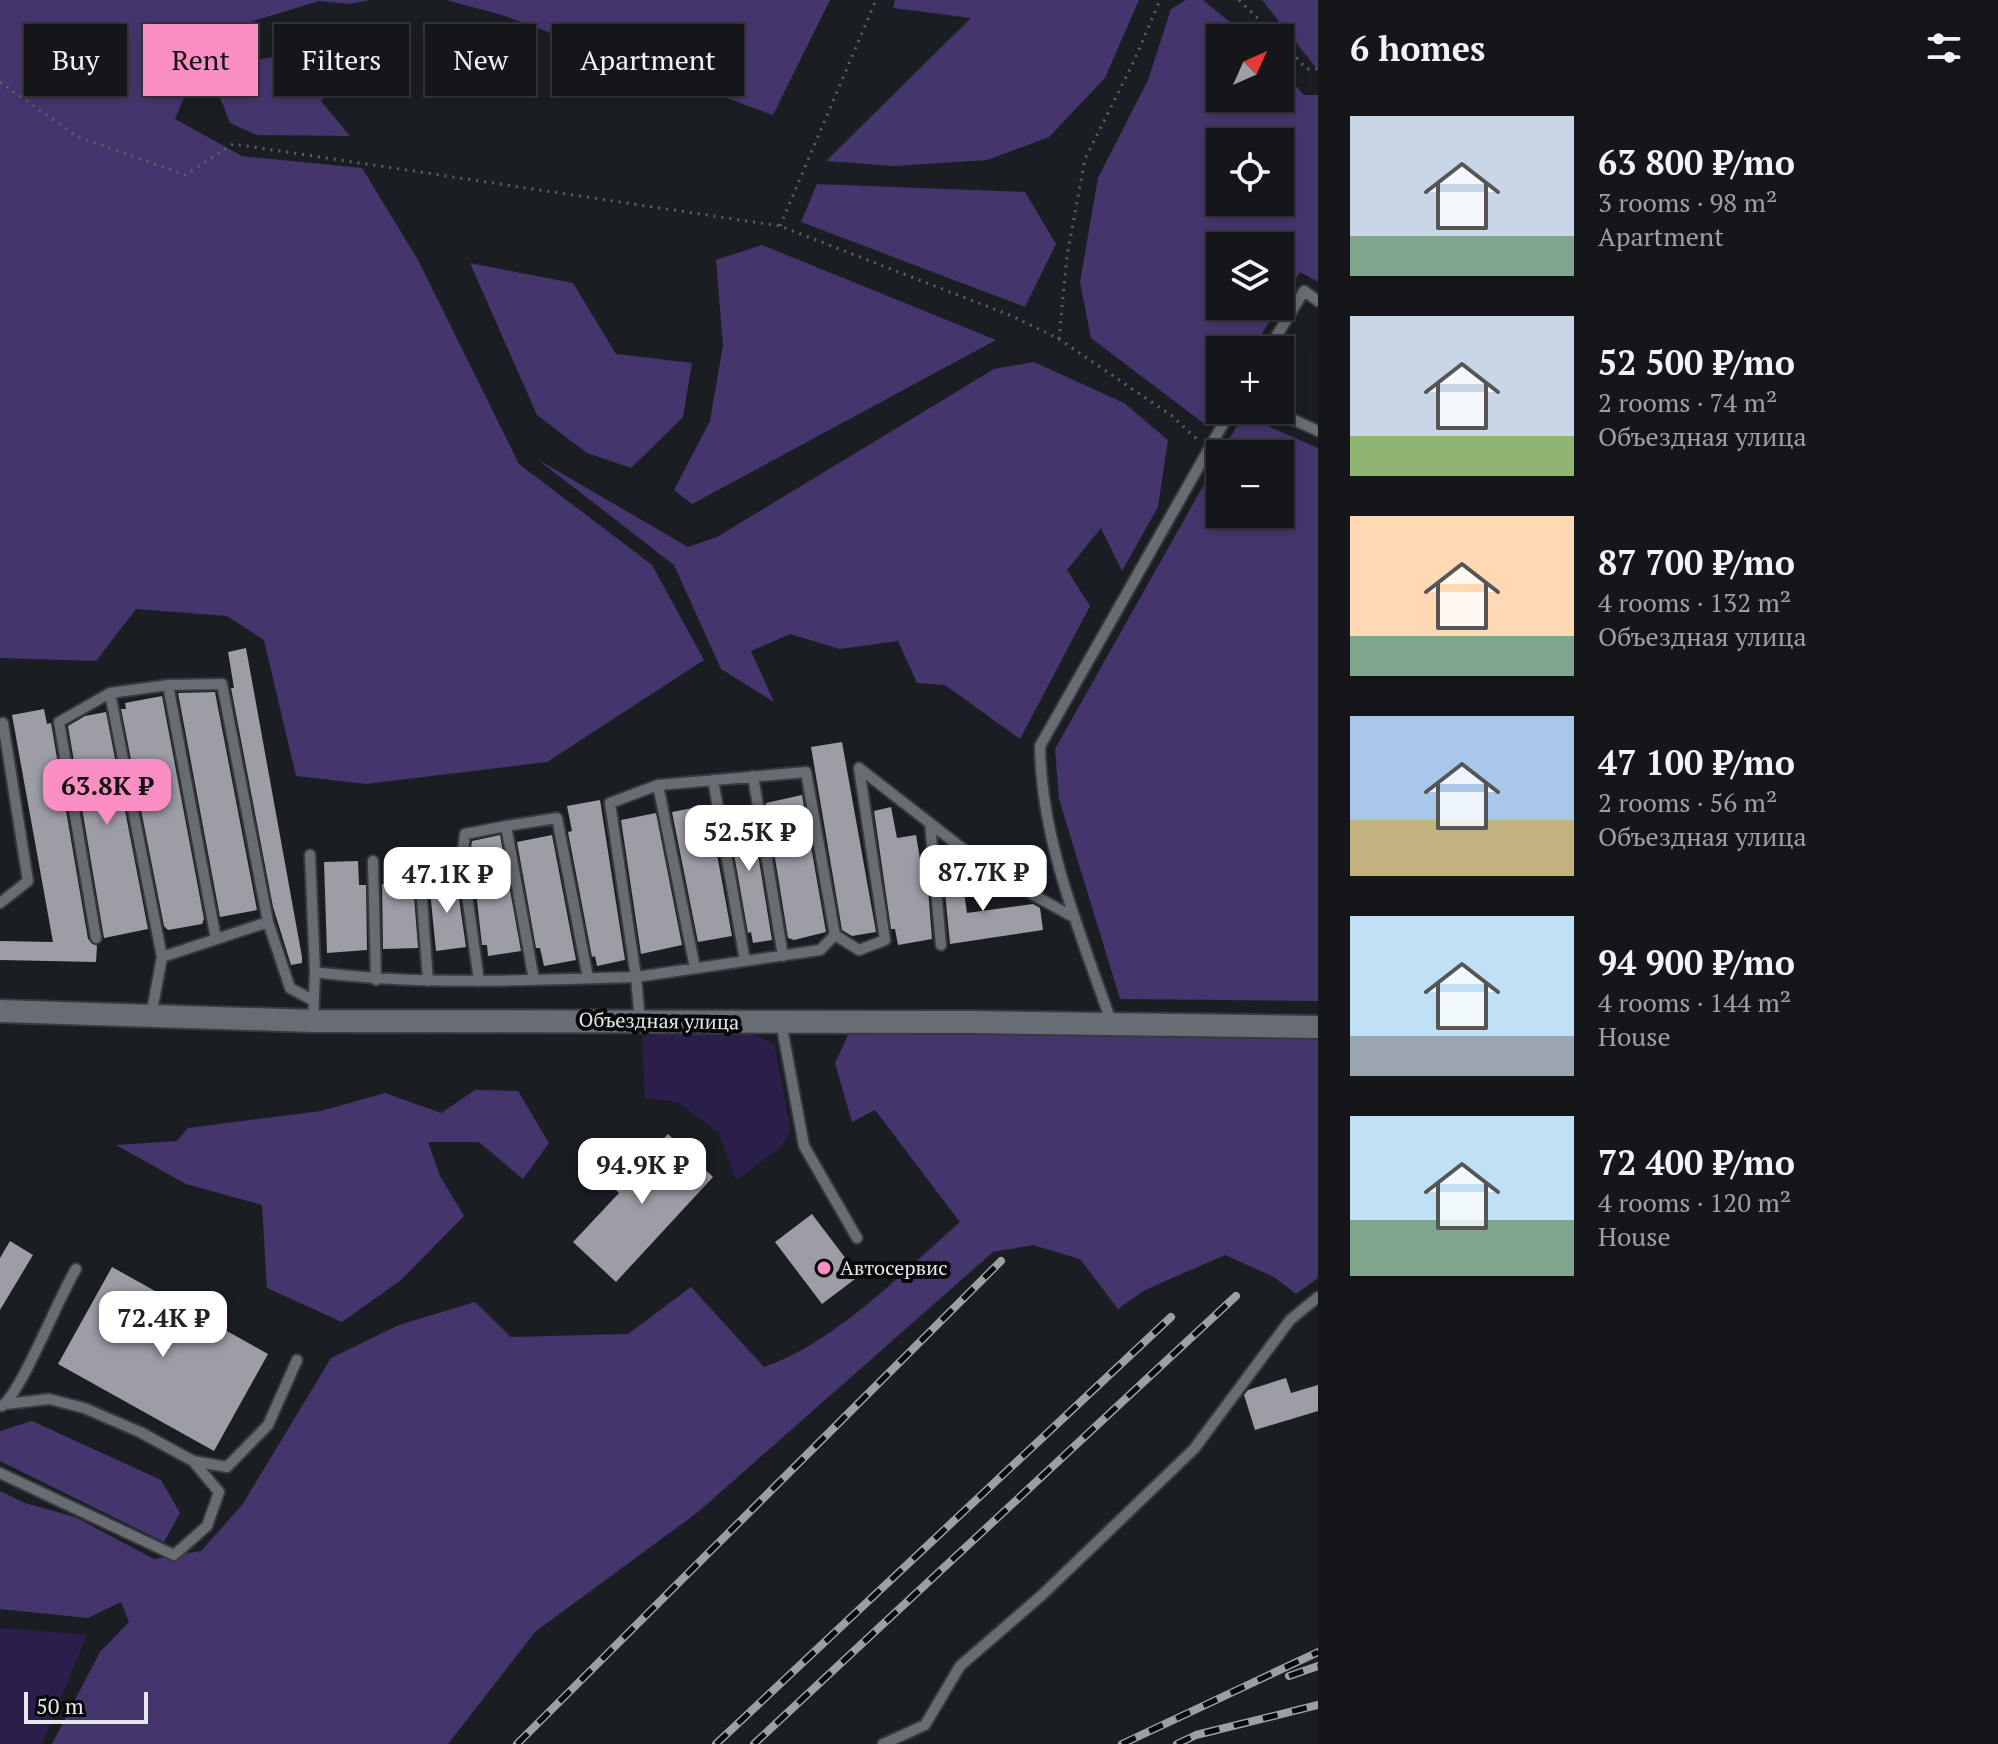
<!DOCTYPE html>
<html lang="en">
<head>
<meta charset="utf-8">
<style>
  body { margin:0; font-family:"PT Serif",serif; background:#212327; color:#f1f3f6; height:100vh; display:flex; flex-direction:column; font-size:30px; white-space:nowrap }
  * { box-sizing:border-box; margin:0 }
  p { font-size:26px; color:#9d9fa2 }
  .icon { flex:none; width:44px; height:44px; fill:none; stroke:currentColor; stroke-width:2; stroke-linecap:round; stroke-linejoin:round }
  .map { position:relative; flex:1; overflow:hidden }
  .side { display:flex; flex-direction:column; background:#14161a; width:680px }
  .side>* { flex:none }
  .hud { position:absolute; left:24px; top:24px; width:760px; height:72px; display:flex; gap:16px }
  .needle { width:52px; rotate:45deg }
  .fabs { position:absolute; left:1206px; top:24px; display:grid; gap:16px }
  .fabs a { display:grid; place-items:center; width:88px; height:88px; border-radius:0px; background:#14161a; box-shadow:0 4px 12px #0003,0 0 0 2px #333539; font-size:40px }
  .scale { position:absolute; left:24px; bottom:20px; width:124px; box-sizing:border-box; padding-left:8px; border:4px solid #e5e8eb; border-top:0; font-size:22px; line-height:28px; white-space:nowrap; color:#e5e8eb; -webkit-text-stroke:6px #07080a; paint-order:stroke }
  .price { position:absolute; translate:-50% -68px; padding:0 18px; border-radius:16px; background:#fff; color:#222; font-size:26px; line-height:52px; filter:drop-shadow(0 2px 4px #0008) }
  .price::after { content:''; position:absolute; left:50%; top:48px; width:24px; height:18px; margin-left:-12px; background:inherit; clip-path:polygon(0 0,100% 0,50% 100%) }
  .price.on { background:#fb8fc4; color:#111 }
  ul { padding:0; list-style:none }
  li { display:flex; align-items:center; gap:24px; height:200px; padding:0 32px }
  li span { display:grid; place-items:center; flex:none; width:224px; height:160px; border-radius:0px; color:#555 }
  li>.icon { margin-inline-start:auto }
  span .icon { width:96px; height:96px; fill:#fffc; stroke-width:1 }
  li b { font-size:34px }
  h2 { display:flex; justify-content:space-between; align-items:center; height:96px; padding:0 32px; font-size:34px }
  .pill { padding:0 28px; border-radius:0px; background:#14161a; box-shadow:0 4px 12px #0003,0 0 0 2px #333539; font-size:28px; line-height:72px }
  .pill.on { background:#fb8fc4; color:#111 }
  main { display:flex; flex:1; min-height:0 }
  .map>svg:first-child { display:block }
  .green { fill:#2c1e4b }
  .forest { fill:#45356d; fill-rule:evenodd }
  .building { fill:#9c9da5 }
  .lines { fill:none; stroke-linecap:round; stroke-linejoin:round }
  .service-casing { stroke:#36393d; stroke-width:14 }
  .secondary-casing { stroke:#36393d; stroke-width:26 }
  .path { stroke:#5d6165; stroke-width:3; stroke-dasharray:2 6; stroke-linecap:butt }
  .service { stroke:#686c73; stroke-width:10 }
  .secondary { stroke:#686c73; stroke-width:22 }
  .rail-casing { stroke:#9ca0a3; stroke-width:8 }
  .rail { stroke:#07080a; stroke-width:5; stroke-dasharray:15; stroke-linecap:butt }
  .poi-dot { fill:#fb8fc4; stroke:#07080a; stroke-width:3 }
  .labels { text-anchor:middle; stroke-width:8; stroke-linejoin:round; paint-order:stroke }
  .street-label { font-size:20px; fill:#e5e8eb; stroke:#07080a }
  .poi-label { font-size:20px; fill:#e5e8eb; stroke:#07080a; text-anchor:start }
</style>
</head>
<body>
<main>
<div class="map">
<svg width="1318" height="1744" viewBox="0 0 1318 1744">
  <rect width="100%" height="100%" fill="#1a1e23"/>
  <path class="green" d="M696,1032l56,2 22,10 17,86 -11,18 -44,32 -17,-47 -41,-31 -33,-4 -3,-63z
    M0,1628l87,7 -45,109h-42z"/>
  <path class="forest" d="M0,0h371l-22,4 -30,-3 -108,33 -36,85 67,37 120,12 56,92 101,204 133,101 52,95 -157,102 -181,22 -70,-8 -32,-136 -37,-24 -91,-7 -40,52 -96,-3z
    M446,0h384l-57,115 -271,-100z
    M895,0h244l-34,78 -56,59 -62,23 -93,6 -68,-5 145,-143 -78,-10z
    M1186,0h17l46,38h-29v60h60v-29l24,26h14v187l-18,-10 -20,32v-58h-60v60h59l-27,44h-32v51l-14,24 -115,-87 -11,-56 18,-104 50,-98 23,-71zM1220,142h60v60h-60z
    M1262,0h56v69h-1z
    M334,47l1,36 -14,18 29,35 -93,-1 -27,-12 -15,-38 46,-26z
    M817,184l208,8 31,52 -31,63 -224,-85z
    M762,245l234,95 -304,164 -18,-14 36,-69 13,-76 -7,-85z
    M470,263l103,20 43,71 76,9 -9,54 -52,51 -44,-15 -50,-38z
    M1034,362l90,41 44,37 -10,67 -36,64 -21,-43 -34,42 23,36 -70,133 -75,-54 -28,-2 -19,-42 -58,8 -50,-15 -39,17 23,51 -53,-33 -47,-104 -137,-106 151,88 29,-10 277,-168z
    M1243,415l75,33v553l-198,-2 -61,-200 -4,-50 165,-293v58h60v-60h-59z
    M986,1031l332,7v240l-22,16 -22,-17 -49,-22 -80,35 -27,19 -38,-50 -47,-14 -40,7 -295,260 -163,120 -87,112h-396l48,-92 29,-30 -8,-20 -33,16 -88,-9v-118l25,12 50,14 79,42 47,-8 41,-46 89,-147 68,-33 76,-23 36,35 117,-3 63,-47 73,80c71,-24 139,-95 196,-145l-85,-112 -23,12 -17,-59 13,-28z
    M475,1090l43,1 31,52 -26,36 -44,-37h-51l12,34 24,40 -63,64 -59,42 -75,-34 -5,-83 -76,-21 -70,-39 61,-4 11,-13 133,-17 64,-18 56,20z
    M32,1421l129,59 19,33 -16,29 -164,-81v-30z"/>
  <path class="building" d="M246,648l56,309v6l-11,2 -18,-58 -42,-219h3l-6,-36z
    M215,692l42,218 -37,7 -42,-224z
    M162,696l42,223 -2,5 -34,6 -4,-4 -43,-217h5l-1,-6z
    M44,709l3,15 4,-1 37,216 9,7 -1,16 -96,-2v-19l53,1 -41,-227z
    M106,712l42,217 -44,9 -36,-212 17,-10z
    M842,742l34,190 -24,4 -10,-6 -31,-183z
    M802,795l24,137 -32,8 -6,-2 -22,-135z
    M600,800l25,160 -28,6 -2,-10 -3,1 -24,-125 4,-1 -5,-25z
    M708,805l24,131 -34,6 -26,-130z
    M750,805l22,135 -19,3 -2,-11 -3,1 -22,-124z
    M891,807l6,31 19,-3 5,30 5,-1 6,75 -34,6 -3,-16h-4l-17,-118z
    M656,813l26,132 -41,9 -20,-134z
    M500,835l21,116 -33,5 -1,-11h-5l-11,-96 1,-8z
    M552,835l24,125 -32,6 -4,-18h-4l-19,-106z
    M959,859l8,54 66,-9 7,4 3,22 -93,14 -8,-82z
    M358,861l1,24h7l1,65 -40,3 -3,-91z
    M456,878l10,69 -30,4 -7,-70z
    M413,883l5,65 -35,1 -1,-65z
    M668,1134l45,43 -97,105 -43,-40 46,-49 -13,-12 22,-23 10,9z
    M812,1214l47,62 -37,28 -47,-62z
    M10,1241l23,14 -33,55v-52z
    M112,1267l156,87 -54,97 -156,-87z
    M1286,1378l5,15 27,-8v26l-63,19 -11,-35 4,-5z"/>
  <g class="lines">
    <defs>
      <path id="service" d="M1268,350l36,-59 14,10
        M1272,410l46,21
        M859,768l135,105 81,45
        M753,776l30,180
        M713,780l32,181
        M930,823l11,122
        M506,826l51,-8 31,160
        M310,855l5,117
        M462,859l3,-25 41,-8 28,154
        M373,861l3,119
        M0,903l28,-22 -25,-158
        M268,922l22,66 24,13
        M835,935l24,15 26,-10 -26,-172
        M96,938l-37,-216 51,-29
        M162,957l-52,-264 58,-8
        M428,981l-9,-122h43l17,122
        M151,1016l11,-59 106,-35 -46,-238 -54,1 48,254
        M313,1021l2,-49c106,14 213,8 321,5l-26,-174 48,-18 37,183
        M640,1021l-4,-44 184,-27 15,-15 -29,-163 -148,13
        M781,1022l23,124 53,92
        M1112,1024c-31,-89 -71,-183 -72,-278l191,-336
        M6,1404l43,-5 35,9 56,24 53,29 34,6 41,-42 29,-65
        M2,1406c20,-15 56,-108 74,-137
        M0,1473l174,82 33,-29 12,-34 -26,-31
        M883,1744l42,-19 35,-59 82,-71 152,-146 96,-129 28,-23"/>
      <path id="secondary" d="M0,1011l313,10 659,1 346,5"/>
    </defs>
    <use href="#service" class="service-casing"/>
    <use href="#secondary" class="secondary-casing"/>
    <path class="path" d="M1239,0l39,38
      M1280,40l27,29h11
      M0,82l76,54 109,39 48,-31 547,82 232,90 47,23 113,77 27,25
      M780,226l96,-226
      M1059,339l8,-83 18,-97 49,-98 26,-61"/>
    <use href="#service" class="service"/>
    <use href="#secondary" class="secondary"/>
    <defs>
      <path id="rail" d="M1289,1676l29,-10
        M517,1744l484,-483
        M716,1744l455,-427
        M754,1744l482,-448
        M1122,1744l196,-92
        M1177,1744l19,-9 122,-30"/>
    </defs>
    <use href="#rail" class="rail-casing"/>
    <use href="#rail" class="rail"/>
  </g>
  <circle class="poi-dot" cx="824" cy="1268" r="8"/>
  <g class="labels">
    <g class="street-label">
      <text transform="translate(659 1021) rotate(1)" y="7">Объездная улица</text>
    </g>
    <g class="poi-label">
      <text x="840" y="1275">Автосервис</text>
    </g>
  </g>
</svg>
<div class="fabs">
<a><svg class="needle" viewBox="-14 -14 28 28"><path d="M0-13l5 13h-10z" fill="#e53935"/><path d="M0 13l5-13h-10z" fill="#9d9fa2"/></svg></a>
<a><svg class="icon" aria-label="locate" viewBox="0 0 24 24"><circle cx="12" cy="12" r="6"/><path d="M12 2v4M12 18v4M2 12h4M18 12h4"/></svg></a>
<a><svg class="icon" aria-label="layers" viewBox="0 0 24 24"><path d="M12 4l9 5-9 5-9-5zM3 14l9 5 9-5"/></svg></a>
<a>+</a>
<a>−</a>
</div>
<div class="scale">50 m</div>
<b class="price on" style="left:107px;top:827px">63.8K ₽</b>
<b class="price" style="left:749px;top:873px">52.5K ₽</b>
<b class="price" style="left:983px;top:913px">87.7K ₽</b>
<b class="price" style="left:447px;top:915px">47.1K ₽</b>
<b class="price" style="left:642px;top:1206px">94.9K ₽</b>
<b class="price" style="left:163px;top:1359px">72.4K ₽</b>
<div class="hud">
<a class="pill">Buy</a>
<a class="pill on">Rent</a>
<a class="pill">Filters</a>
<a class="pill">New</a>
<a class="pill">Apartment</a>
</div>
</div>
<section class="side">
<h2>6 homes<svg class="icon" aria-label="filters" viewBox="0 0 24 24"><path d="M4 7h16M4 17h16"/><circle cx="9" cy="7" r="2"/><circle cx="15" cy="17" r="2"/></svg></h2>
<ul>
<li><span style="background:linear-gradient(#c9d6e8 75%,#7fa58c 0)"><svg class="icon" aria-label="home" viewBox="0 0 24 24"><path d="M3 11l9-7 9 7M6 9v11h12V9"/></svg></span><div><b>63 800 ₽/mo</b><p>3 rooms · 98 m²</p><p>Apartment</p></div></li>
<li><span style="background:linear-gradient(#c9d6e8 75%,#8fb573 0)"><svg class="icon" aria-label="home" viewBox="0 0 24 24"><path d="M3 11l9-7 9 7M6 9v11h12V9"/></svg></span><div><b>52 500 ₽/mo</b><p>2 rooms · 74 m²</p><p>Объездная улица</p></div></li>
<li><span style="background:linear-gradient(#ffd9b3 75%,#7fa58c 0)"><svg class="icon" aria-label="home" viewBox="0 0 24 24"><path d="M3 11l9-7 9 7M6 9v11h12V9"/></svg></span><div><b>87 700 ₽/mo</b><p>4 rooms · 132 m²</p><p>Объездная улица</p></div></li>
<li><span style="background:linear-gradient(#a9c7e8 65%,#c2b280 0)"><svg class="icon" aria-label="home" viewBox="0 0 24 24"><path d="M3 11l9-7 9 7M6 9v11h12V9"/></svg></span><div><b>47 100 ₽/mo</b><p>2 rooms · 56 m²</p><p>Объездная улица</p></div></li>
<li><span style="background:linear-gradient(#bfe0f5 75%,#9aa5b1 0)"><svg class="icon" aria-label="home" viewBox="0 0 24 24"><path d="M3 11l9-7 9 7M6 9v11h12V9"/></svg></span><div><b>94 900 ₽/mo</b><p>4 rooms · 144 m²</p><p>House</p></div></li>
<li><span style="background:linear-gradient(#bfe0f5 65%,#7fa58c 0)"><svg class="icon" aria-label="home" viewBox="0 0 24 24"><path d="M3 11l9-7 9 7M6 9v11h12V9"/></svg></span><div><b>72 400 ₽/mo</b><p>4 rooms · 120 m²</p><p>House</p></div></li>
</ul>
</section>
</main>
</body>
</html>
